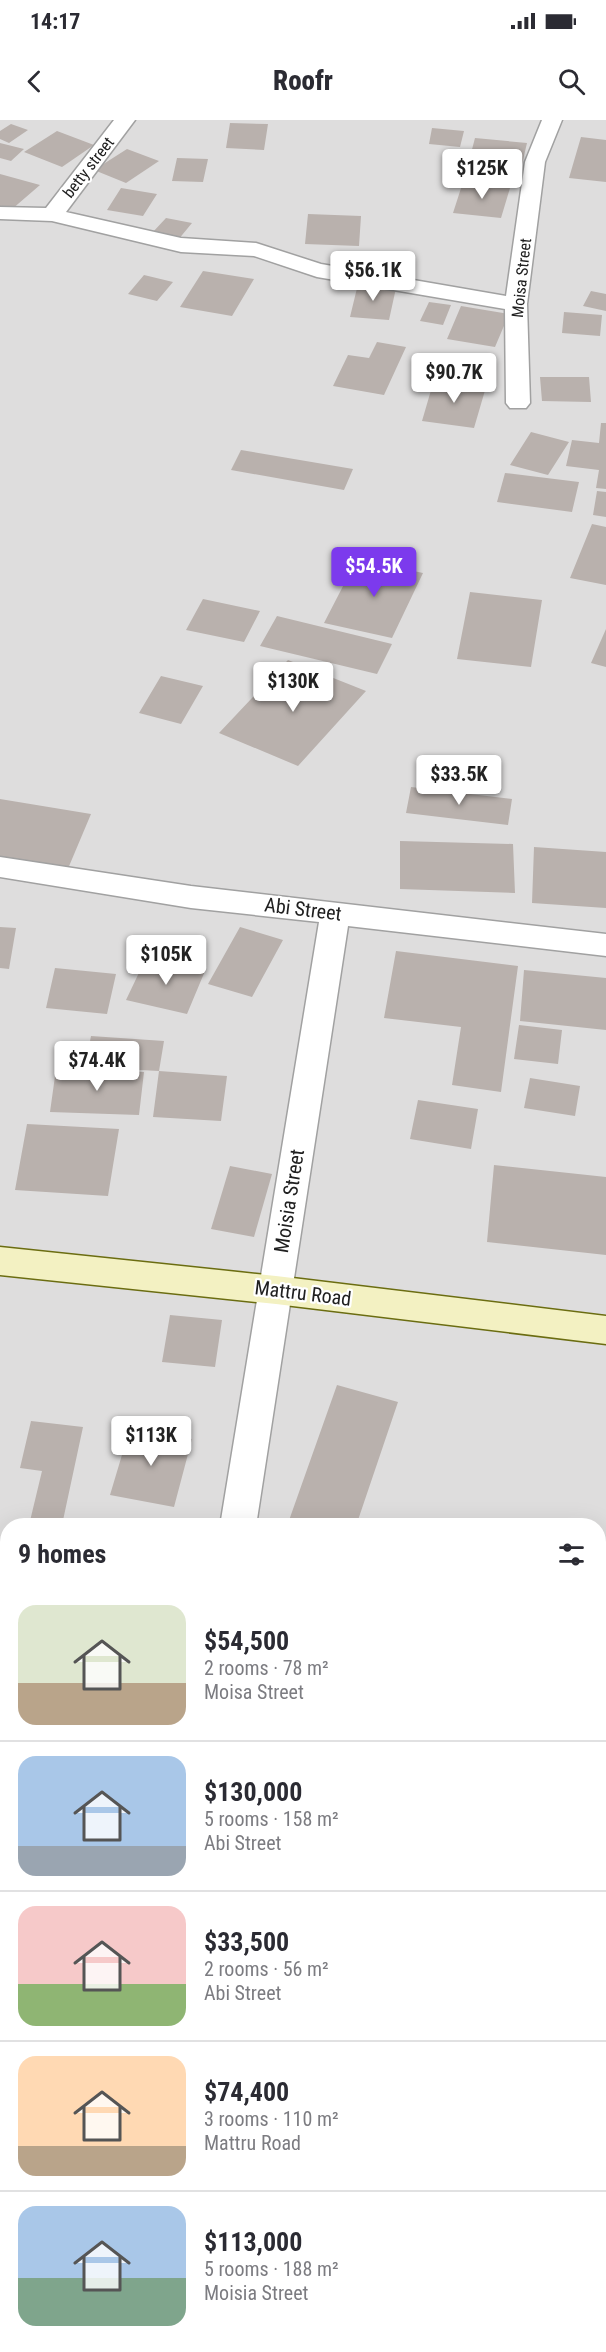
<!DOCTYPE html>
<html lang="en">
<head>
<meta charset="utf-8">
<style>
  body { margin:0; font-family:"Roboto Condensed",sans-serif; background:#f2f2f3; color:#2b2b33; height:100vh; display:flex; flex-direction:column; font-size:22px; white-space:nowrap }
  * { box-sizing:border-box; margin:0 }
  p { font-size:20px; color:#7c7c81 }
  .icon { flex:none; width:33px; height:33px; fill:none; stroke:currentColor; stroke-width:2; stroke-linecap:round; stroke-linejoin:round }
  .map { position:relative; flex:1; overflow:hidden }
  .panel { position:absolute; left:0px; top:1398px; width:606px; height:834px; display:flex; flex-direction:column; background:#fff; border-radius:24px 24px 0 0; box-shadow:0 6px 24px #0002 }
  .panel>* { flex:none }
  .price { position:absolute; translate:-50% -51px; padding:0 14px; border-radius:6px; background:#fff; color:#222; font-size:20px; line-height:39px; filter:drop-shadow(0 2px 3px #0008) }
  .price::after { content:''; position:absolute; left:50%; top:36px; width:18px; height:14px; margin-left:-9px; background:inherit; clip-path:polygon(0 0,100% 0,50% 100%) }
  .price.selected { background:#7c3aed; color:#fff }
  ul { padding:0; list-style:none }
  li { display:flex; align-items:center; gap:18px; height:150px; padding:0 18px }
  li+li { border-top:2px solid #e1e1e2 }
  li span { display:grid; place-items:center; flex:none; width:168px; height:120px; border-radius:18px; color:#555 }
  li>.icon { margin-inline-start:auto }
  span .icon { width:72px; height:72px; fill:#fffc; stroke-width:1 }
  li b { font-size:26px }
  h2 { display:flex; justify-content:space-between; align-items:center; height:72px; padding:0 18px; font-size:26px }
  .status { display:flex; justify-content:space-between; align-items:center; height:42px; padding:0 30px; background:#fff; direction:ltr }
  .status svg { height:16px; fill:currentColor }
  header { display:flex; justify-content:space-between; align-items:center; height:78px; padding:0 18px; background:#fff; font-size:27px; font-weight:800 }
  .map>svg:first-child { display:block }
  .residential { fill:#dedddd; fill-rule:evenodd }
  .building { fill:#b9b1ad }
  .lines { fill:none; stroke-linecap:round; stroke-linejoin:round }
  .minor-casing { stroke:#a1a1a1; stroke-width:3 }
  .secondary-casing { stroke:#6b6d11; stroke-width:3 }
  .minor { fill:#fff; fill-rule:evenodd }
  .secondary { fill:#f3f1c2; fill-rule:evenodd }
  .labels { text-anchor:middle; stroke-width:4.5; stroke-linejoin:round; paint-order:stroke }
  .far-street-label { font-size:16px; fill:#202020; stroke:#fff }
  .street-label { font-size:20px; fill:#202020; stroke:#fff }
</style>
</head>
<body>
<div class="status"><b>14:17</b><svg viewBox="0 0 49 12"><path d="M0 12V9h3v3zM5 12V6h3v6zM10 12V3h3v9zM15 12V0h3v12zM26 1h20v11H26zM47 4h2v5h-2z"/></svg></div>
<header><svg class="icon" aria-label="back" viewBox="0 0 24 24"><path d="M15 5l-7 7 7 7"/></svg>Roofr<svg class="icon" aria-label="search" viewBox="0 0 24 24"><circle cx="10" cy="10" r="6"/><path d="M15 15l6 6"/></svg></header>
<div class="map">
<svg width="606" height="2232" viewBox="0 0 606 2232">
  <rect width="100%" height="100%" fill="#efece8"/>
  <path class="residential" d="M0,0h606v2232h-606zM8,1406h590v818h-590z"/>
  <path class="building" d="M230,3l38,1 -4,26 -38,-2z
    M11,4l17,6 -19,13 -9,-4v-8z
    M432,8l32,3 -4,16 -31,-3z
    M57,11l37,14 -32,22 -38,-15z
    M581,17l25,3v42l-37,-4z
    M475,18l52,5 -9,38 -53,-5z
    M0,23l24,6 -13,12 -11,-3z
    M127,29l32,12 -33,22 -32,-13z
    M177,38l31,1 -5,23 -31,-1z
    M0,54l40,11 -29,25 -11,-3z
    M463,62l47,6 -9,30 -48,-5z
    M121,68l36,6 -14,22 -36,-6z
    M308,94l53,2 -2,30 -54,-2z
    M166,98l26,5 -14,17 -26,-7z
    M203,151l51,8 -22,37 -52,-9z
    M144,155l29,7 -16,19 -29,-7z
    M358,164l38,4 -7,32 -39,-3z
    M591,171l15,3v17l-23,-5z
    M429,182l22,3 -8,20 -23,-4z
    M461,186l48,8 -14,33 -48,-8z
    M564,192l38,3 -2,21 -38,-3z
    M377,222l29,5 -22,48 -51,-9 15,-31 21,3z
    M540,257h49l2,25 -49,-1z
    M434,260l52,7 -12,41 -52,-7z
    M601,303h5v66l-10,-1 3,-18 -33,-4 6,-26 27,3z
    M531,312l38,10 -21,33 -38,-10z
    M241,330l112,19 -9,21 -113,-20z
    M505,353l74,9 -7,30 -75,-10z
    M597,371l9,1v25l-13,-2z
    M592,404l14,3v58l-36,-7z
    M357,439l66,14 -31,65 -68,-15z
    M470,472l72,8 -11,67 -74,-8z
    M203,479l57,12 -16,31 -58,-12z
    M277,496l115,28 -15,30 -117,-28z
    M606,509v38l-15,-4z
    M288,540l78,31 -68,75 -79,-33z
    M161,556l42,10 -22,38 -42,-11z
    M411,667l101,12 -4,26 -102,-12z
    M0,679l91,15 -24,57 -67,-11z
    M400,721l113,3 2,49 -115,-4z
    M534,727l72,5v56l-74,-5z
    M0,807l16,1 -7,41 -9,-1z
    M240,807l43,13 -31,57 -44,-13z
    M396,831l122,15 -17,126 -49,-7 9,-58 -77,-9z
    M146,838l59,13 -18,43 -61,-14z
    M55,848l61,6 -9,40 -61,-6z
    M524,850l82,8v52l-86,-9z
    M519,905l43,5 -4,34 -44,-5z
    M91,916l73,5 -5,30 -74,-4z
    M56,949l88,3 -5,43 -89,-3z
    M159,951l68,5 -6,45 -68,-4z
    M530,958l50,8 -5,30 -51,-8z
    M418,980l60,9 -7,40 -61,-10z
    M27,1004l92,5 -11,67 -93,-6z
    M494,1045l112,12v78l-119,-13z
    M230,1046l42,8 -18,63 -43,-8z
    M170,1195l52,5 -7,47 -53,-5z
    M337,1265l61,17 -42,124h-69z
    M31,1301l52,6 -21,98 -32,-4 12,-50 -22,-3z
    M130,1308l62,11 -18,68 -64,-12z
    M8,1424v52l-8,-1v-27z
    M0,1487l8,2v58l-8,-1z
    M598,1687l8,2v90l-8,-2z
    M0,1855l8,3v58l-8,-2z
    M598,2159l8,2v71h-128v-8h120z"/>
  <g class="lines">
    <defs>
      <path id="minor" d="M114,0h21l-69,92 115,26 75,5 65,21 185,32 19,-134 17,-42h20l-17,42 -18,142 3,99 -4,5h-16l-4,-5 -1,-94 -188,-32 -63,-21 -73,-4 -129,-31 -52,-2v-12l46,1z
        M0,737l191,29 415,48v22l-258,-30 -92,600h-36l99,-604 -128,-14 -191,-31z
        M0,1698l8,2v40l-8,-2z
        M598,1873l8,3v42l-8,-3z"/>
      <path id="secondary" d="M0,1127l276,29 330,40v28l-330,-40 -276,-29z"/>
    </defs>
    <use href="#minor" class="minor-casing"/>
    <use href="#secondary" class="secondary-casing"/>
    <use href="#minor" class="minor"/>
    <use href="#secondary" class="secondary"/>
  </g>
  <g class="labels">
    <g class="far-street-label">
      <text transform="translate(88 47) rotate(-52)" y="6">betty street</text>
      <text transform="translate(521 158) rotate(-84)" y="6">Moisa Street</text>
    </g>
    <g class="street-label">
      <text transform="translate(303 789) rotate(7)" y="7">Abi Street</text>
      <text transform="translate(289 1081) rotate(-81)" y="7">Moisia Street</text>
      <text transform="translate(303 1173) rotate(7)" y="7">Mattru Road</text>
    </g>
  </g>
</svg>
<b class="price" style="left:482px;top:80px">$125K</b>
<b class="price" style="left:373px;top:182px">$56.1K</b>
<b class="price" style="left:454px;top:284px">$90.7K</b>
<b class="price selected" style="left:374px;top:478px">$54.5K</b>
<b class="price" style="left:293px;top:593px">$130K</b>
<b class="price" style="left:459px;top:686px">$33.5K</b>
<b class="price" style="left:166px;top:866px">$105K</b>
<b class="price" style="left:97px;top:972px">$74.4K</b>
<b class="price" style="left:151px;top:1347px">$113K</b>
<section class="panel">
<h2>9 homes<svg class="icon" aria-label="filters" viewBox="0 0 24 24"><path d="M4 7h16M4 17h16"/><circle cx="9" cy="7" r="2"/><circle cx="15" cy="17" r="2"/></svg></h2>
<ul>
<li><span style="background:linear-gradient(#dfe7d0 65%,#b9a48a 0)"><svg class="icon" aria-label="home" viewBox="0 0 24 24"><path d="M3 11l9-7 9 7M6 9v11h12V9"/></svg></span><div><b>$54,500</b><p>2 rooms · 78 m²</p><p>Moisa Street</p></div></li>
<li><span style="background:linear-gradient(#a9c7e8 75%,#9aa5b1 0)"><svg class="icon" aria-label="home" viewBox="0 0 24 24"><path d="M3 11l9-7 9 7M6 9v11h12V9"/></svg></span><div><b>$130,000</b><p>5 rooms · 158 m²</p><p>Abi Street</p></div></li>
<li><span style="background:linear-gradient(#f6c9c9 65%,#8fb573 0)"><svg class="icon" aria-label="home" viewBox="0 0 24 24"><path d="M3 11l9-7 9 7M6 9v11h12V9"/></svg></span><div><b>$33,500</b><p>2 rooms · 56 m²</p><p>Abi Street</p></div></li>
<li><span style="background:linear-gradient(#ffd9b3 75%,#b9a48a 0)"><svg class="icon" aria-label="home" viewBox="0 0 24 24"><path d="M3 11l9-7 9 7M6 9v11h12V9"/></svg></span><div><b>$74,400</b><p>3 rooms · 110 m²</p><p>Mattru Road</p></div></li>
<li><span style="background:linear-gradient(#a9c7e8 60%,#7fa58c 0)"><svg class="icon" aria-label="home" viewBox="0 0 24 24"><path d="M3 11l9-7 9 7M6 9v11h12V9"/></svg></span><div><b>$113,000</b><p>5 rooms · 188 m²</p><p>Moisia Street</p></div></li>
</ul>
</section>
</div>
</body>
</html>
